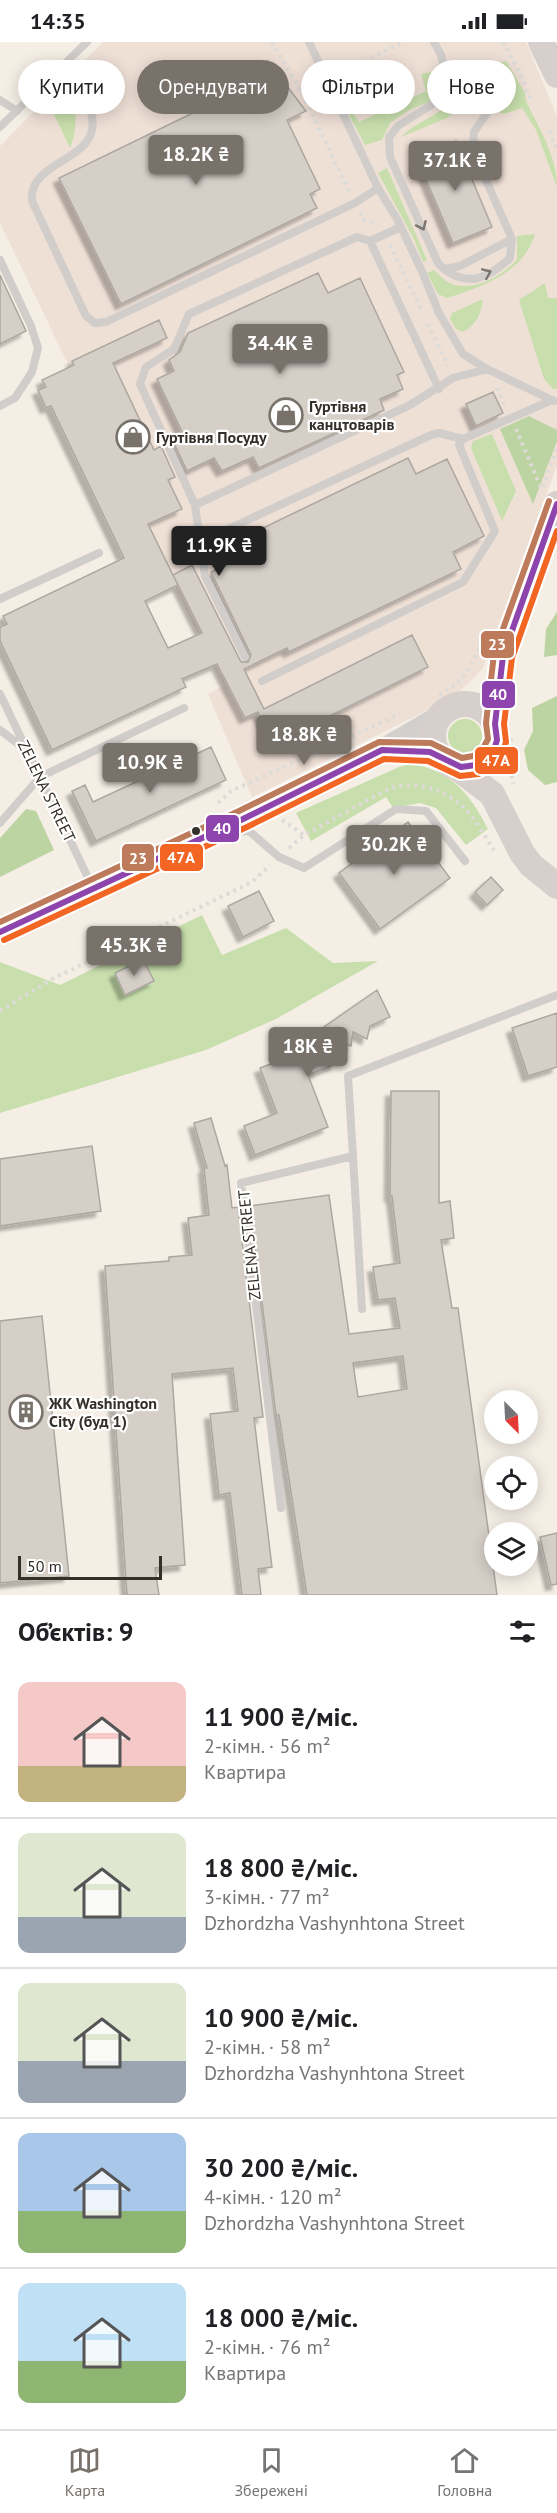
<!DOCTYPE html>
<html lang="uk">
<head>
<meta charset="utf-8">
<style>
  body { margin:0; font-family:"PT Sans",sans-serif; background:#f2f2f2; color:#202124; height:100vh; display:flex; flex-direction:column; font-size:22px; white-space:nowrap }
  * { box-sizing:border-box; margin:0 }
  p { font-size:20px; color:#757577 }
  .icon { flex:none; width:33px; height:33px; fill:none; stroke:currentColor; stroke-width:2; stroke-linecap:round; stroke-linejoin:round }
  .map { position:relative; height:1553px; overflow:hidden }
  .details { display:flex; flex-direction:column; background:#fff; flex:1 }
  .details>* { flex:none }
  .banner { position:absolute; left:18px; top:18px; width:522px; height:54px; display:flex; gap:12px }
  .needle { width:39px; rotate:156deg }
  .controls { position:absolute; left:484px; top:1348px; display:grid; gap:12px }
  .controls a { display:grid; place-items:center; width:54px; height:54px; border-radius:50%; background:#fff; box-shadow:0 3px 15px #0003; font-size:30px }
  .scale { position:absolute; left:18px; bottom:15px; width:144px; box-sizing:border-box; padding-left:6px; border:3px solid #352f29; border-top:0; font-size:16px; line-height:21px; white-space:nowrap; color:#352f29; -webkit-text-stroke:4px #fff; paint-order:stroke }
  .price { position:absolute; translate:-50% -51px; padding:0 14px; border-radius:6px; background:#78726b; color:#fff; font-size:20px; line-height:39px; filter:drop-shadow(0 2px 3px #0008) }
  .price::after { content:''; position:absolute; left:50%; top:36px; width:18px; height:14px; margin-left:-9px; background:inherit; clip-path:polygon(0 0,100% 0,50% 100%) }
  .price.selected { background:#222; color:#fff }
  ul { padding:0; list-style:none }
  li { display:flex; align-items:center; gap:18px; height:150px; padding:0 18px }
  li+li { border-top:2px solid #e0e0e0 }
  li span { display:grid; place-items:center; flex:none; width:168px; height:120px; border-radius:12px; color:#555 }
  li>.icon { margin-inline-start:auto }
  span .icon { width:72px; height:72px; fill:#fffc; stroke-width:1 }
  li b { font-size:26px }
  h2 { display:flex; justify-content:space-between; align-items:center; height:72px; padding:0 18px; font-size:26px }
  .pill { padding:0 21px; border-radius:27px; background:#fff; box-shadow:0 3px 15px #0003; font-size:21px; line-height:54px }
  .pill.selected { background:#78726b; color:#fff }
  .status { display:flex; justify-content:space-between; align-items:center; height:42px; padding:0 30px; background:#fff; direction:ltr }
  .status svg { height:16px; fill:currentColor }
  .tabs { display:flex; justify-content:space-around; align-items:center; height:84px; border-top:2px solid #e0e0e0; background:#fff; font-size:16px; color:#757577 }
  .tabs a { display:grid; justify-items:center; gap:3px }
  .tabs .selected { color:#78726b }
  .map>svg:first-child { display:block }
  .commercial { fill:#efe0d6 }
  .green { fill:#c8dfad }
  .forest { fill:#bcd4a1 }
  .building { fill:#d5cfc8; stroke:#aca7a0; stroke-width:1.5; fill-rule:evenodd; filter:url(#shadow) }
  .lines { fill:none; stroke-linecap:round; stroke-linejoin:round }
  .path { stroke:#dddbd8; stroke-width:4; stroke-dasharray:3 4.5; stroke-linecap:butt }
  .lane { stroke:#d0cdcb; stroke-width:8 }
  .secondary { stroke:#d2cfcc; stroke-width:22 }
  .primary { stroke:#d6cfcc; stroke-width:26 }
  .bus-1-casing { stroke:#fff; stroke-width:10 }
  .bus-2-casing { stroke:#fff; stroke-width:10 }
  .bus-3-casing { stroke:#fff; stroke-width:10 }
  .bus-1 { stroke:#8e44ad; stroke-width:6 }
  .bus-2 { stroke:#f26522; stroke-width:6 }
  .bus-3 { stroke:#be7b5b; stroke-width:6 }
  .oneway { stroke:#7b7672 }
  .bus-dot { fill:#352f29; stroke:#fff; stroke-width:2 }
  .labels { text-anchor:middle; stroke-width:4.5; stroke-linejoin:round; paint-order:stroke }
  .poi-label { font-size:16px; font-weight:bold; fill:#352f29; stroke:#fff; text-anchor:start }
  .street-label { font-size:16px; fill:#352f29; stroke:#fff }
  .line-badge { stroke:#fff; stroke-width:2 }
  .badge-label { font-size:16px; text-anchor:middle; font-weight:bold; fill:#fff }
</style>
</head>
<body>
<div class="status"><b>14:35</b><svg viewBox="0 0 49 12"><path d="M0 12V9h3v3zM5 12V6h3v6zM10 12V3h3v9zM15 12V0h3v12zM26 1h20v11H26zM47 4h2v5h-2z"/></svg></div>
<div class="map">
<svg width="557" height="1553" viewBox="0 0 557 1553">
  <defs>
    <filter id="shadow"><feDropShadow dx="-5.5" dy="5.5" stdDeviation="1.5" flood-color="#0004"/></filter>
  </defs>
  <rect width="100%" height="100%" fill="#f5eee5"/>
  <path class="commercial" d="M103,0h423l31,74v350l-74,202 -15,16 -20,16 -196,97 -44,-103 15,-8 -223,-463v-77z"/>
  <path class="green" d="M506,19l19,32 1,8c13,27 31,55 31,86l-21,-57 -14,-22 -18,6 -14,-6 -9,-28 10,-15z
    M431,30l7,6 -3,14 -6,10 -20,8 -19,13 -8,17 -17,5 -16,-30 1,-6 9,13 67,-31 -5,-17z
    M65,52l5,1c8,19 7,34 0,53l-21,-44z
    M453,57l2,13 -8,6 -46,19c16,-16 37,-20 52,-38z
    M387,126l40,92 -4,2 -9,-23 -36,-66z
    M535,192c-11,39 -54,53 -88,64l-9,-4 -11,-21 7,-3c5,4 11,12 18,14 23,8 50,-9 65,-24v-24z
    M545,241l3,15h9v91h-4l-9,-10 -25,-79z
    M483,257c-2,15 -6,25 -20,33l-7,-3 -6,-10 2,-6z
    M492,392l24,57 -14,30 -31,-73 2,-7z
    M448 694a17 17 0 1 1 34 0a17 17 0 1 1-34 0Z
    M410,722c40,5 61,31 78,65l-22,16 -30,-37 -16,-5 -27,5 -7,-11 -75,44 -15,-28 103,-46z
    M202,873l20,40 64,-27 47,35 45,-2 -102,58 -70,31 -206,63v-151l60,23z"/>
  <path class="forest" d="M529,374l28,14v11l-24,63 -33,-75z
    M557,570v43l-13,2 2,-28z
    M557,654v86l-12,3 -17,-15 -4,-20 9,-19 -1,-23z
    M26,767l10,2 18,39 -54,27v-39z"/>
  <path class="building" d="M268,19l38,50 -19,9 33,69 -10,5 7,14 -196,96 -62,-126 142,-69z
    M456,99l36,86 -39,16 -36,-85z
    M318,231l10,20 32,-15 44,94 -7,3 6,14 -23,10 4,11 -125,58 -6,-11 -31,14 -8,-13 -27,13 -14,-30 11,-5 -27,-57 17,-8 -5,-11 11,-8 8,-19z
    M0,233l26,56 -26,13z
    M159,278l8,18 -54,25 41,87 7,-4 14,31 -7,3 14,29 -34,15 25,51 19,-10 49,97h7l3,-7 -40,-83 31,-14 -8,-16 174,-84 8,16 31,-15 37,77 -31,16 8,17 -172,83 -2,-4 -43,21 20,40 148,-74 16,32 -154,77 -16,-32 -13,6 -28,-54 -35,15 4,8 -134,63 -52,-109v-14l7,-3 -4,-8 121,-58 -73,-152 -5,2 -8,-18 8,-3 -4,-7 32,-15 -2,-4zM173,533l29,58 -34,15 -23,-47 33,-16z
    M493,350l10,21 -27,13 -10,-22z
    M211,705l15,33 -130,61 -24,-50 13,-6 8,17z
    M408,780l42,56 -70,51 -41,-56z
    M491,835l12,13 -16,15 -12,-13z
    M259,849l15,30 -31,16 -15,-31z
    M143,917l11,22 -29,14 -10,-22z
    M377,948l13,27 -20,9 -3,13 -14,-7 -2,14 -26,-10 11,28 -28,11 20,52 -73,28 -11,-29 33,-13 -17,-45 37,-14 -2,-7z
    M557,971v54l-29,9 -16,-48z
    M391,1049h48v112l11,-2 4,37 -13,2 11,68h6l39,287h-190l-28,-180h-3l-26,-209 79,-11 20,139 51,-6 -5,-30 -17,2 -5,-33 27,-4 -8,-67h-2zM403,1314l4,33 -49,8 -5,-34z
    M211,1076l14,48 2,-1 5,43 6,-1 25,210 -9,1 18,149 -14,2 3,26h-19l-12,-102 -11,2 -9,-81 28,-3 -5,-43 -61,6 13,191 -30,3 4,27h-32l-22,-329 64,-5v-4l23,-2 -4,-37 21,-3 -5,-47h3l-13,-45z
    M92,1104l9,65 -101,15v-67z
    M42,1274l27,260 -69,7v-262z
    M557,1491v51l-6,1 -11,-48z"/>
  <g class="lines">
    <path class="path" d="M272,0l29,49 49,102
      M503,0l17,31 11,27
      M337,32l67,-32
      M301,49l16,-7
      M549,89l8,18
      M360,171l3,7 11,4
      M390,203l31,64
      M428,282l20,42
      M497,346l9,20
      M516,387l26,61
      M543,445l14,-39
      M439,653c24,-12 34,-30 43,-53
      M511,696l-1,29 3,17
      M218,761l13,-12 169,-77
      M282,778l22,15
      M289,806l15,-13 86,-47c27,-8 58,2 77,23 11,11 18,27 27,39
      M0,969l52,-32 200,-97 18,-17"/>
    <path class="lane" d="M309,0l69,146 19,31 24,50 18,44 24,41 24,15 67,32
      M434,0l7,13 9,35
      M67,20c9,17 22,37 25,55 8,45 -64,42 -60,84l54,115 9,7 11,-1 249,-119 23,-15
      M472,26l-30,30 -44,28 -9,11 1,20 48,106 6,6 16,-3 52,-27 -39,-88 1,-19 13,-19
      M0,58l17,11
      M0,85l87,-85
      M370,199l31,-14
      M0,218l31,66 7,22 -6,24 -17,26 -15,8
      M444,227c25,19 46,8 66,-11l2,-19
      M439,347l-69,-148 -13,-4 -168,77 -15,35 -28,18 -6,17 55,121 215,-100 43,-27 34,-9
      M195,463l10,71 40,81
      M200,500l231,-107 8,-2 24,6
      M0,557l99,-46
      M262,639l201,-99 32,-51 -36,-86 4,-6 89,-39
      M0,652l93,194
      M0,688l25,19
      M0,781l40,-46 144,-69
      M233,790l16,-1 30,26 25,11 92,-59 30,2 39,50
      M353,1114l9,153
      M281,1466l-40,-325 112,-27 -5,-80 209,-81"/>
    <path class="secondary" d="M383,708l39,1 17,4
      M0,890l243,-113 139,-69 60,-35"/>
    <path class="primary" d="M541,0l16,33
      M433 694a32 32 0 1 1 64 0a32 32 0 1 1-64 0Z
      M495,682l8,-68 54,-152
      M452,722l40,30 30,59 9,12 26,21"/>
    <defs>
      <path id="bus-1" d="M0,890l243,-113 139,-69 48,2 31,15 15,-2 11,-6 7,-9 3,-10 -2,-16 8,-68 54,-152"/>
      <path id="bus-2" d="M4,898l243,-113 137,-68 44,2 32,15 19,-2 13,-8 10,-12 4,-12 -2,-18 8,-66 45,-127"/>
      <path id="bus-3" d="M0,880l239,-111 140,-69 52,1 31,15 11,-2 8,-4 7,-13 -2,-16 8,-69 55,-153"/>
    </defs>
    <use href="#bus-1" class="bus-1-casing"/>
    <use href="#bus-2" class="bus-2-casing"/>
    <use href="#bus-3" class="bus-3-casing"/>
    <use href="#bus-1" class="bus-1"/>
    <use href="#bus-2" class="bus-2"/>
    <use href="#bus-3" class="bus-3"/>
  </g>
  <defs><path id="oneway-chevron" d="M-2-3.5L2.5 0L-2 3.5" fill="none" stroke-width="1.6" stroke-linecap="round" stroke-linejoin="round" transform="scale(1.5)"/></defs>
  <g class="oneway">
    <use href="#oneway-chevron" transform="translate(422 184) rotate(66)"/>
    <use href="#oneway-chevron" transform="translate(487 231) rotate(-23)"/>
  </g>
  <defs>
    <symbol id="shop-ring" viewBox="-11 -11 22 22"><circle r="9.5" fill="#fff" stroke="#78726b" stroke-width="1.5"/><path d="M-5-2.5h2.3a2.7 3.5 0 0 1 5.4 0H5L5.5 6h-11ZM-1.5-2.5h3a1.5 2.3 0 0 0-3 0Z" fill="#78726b"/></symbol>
    <symbol id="building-ring" viewBox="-11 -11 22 22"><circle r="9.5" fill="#fff" stroke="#78726b" stroke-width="1.5"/><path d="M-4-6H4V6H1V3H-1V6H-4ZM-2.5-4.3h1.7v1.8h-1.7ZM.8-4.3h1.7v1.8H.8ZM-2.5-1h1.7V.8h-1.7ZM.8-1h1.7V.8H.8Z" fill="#78726b"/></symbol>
  </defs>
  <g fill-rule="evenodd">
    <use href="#shop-ring" x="267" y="354" width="38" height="38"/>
    <use href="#shop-ring" x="114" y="376" width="38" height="38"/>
    <use href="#building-ring" x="7" y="1351" width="38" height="38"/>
  </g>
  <circle class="bus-dot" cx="196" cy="789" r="5"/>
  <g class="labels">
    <g class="poi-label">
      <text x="309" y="370">Гуртівня<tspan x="309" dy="18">канцтоварів</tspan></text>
      <text x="156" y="401">Гуртівня Посуду</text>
      <text x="49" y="1367">ЖК Washington<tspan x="49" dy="18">City (буд 1)</tspan></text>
    </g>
    <g class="street-label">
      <text transform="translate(47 749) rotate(64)" y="6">ZELENA STREET</text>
      <text transform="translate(249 1203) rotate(-96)" y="6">ZELENA STREET</text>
    </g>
  </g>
  <g class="line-badge">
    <rect x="480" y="588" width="35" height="29" rx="6" fill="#be7b5b"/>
    <rect x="481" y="638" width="35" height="29" rx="6" fill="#8e44ad"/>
    <rect x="474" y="704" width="45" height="29" rx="6" fill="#f26522"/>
    <rect x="205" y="772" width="35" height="29" rx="6" fill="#8e44ad"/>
    <rect x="159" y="801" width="45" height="29" rx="6" fill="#f26522"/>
    <rect x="121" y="801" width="34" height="29" rx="6" fill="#be7b5b"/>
  </g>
  <g class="badge-label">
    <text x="497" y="608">23</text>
    <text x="498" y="658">40</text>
    <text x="496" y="724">47А</text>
    <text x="222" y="792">40</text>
    <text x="181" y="821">47А</text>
    <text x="138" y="822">23</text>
  </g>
</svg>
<div class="controls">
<a><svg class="needle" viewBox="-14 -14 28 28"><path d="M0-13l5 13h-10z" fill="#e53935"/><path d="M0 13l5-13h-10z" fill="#757577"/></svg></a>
<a><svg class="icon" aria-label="locate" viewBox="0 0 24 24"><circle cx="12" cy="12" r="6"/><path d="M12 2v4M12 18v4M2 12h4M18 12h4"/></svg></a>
<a><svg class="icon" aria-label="layers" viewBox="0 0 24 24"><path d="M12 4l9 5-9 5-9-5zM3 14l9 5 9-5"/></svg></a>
</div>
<div class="scale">50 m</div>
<b class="price" style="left:196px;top:144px">18.2K ₴</b>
<b class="price" style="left:455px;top:150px">37.1K ₴</b>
<b class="price" style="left:280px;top:333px">34.4K ₴</b>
<b class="price selected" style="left:219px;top:535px">11.9K ₴</b>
<b class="price" style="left:304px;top:724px">18.8K ₴</b>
<b class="price" style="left:150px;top:752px">10.9K ₴</b>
<b class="price" style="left:394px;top:834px">30.2K ₴</b>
<b class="price" style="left:134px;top:935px">45.3K ₴</b>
<b class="price" style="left:308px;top:1036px">18K ₴</b>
<div class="banner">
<a class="pill">Купити</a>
<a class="pill selected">Орендувати</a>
<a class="pill">Фільтри</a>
<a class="pill">Нове</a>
</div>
</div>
<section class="details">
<h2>Об’єктів: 9<svg class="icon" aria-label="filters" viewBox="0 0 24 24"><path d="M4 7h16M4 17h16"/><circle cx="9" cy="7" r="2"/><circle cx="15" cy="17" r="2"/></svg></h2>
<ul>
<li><span style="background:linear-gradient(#f6c9c9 70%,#c2b280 0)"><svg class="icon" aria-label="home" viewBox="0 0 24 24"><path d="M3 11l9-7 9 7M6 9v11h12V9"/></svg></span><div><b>11 900 ₴/міс.</b><p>2-кімн. · 56 m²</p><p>Квартира</p></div></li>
<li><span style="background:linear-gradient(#dfe7d0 70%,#9aa5b1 0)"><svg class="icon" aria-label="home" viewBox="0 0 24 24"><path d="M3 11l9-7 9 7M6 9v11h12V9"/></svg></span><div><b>18 800 ₴/міс.</b><p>3-кімн. · 77 m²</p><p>Dzhordzha Vashynhtona Street</p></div></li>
<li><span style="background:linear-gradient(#dfe7d0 65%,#9aa5b1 0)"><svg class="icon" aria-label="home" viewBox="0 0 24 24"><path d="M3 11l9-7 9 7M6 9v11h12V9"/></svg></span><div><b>10 900 ₴/міс.</b><p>2-кімн. · 58 m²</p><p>Dzhordzha Vashynhtona Street</p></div></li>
<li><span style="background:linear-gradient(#a9c7e8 65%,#8fb573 0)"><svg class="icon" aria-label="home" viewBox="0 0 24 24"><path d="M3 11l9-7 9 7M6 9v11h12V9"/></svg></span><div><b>30 200 ₴/міс.</b><p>4-кімн. · 120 m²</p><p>Dzhordzha Vashynhtona Street</p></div></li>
<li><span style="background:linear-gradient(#bfe0f5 65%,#8fb573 0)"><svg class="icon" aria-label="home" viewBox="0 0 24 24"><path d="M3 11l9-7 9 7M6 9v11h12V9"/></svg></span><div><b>18 000 ₴/міс.</b><p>2-кімн. · 76 m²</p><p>Квартира</p></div></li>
</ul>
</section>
<nav class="tabs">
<a class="selected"><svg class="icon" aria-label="map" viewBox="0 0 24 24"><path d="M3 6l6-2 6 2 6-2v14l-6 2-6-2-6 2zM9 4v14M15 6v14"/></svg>Карта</a>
<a><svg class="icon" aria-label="saved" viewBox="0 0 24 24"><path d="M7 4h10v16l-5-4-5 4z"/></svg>Збережені</a>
<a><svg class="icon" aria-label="home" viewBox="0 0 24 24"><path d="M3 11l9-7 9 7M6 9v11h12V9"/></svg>Головна</a>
</nav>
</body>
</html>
